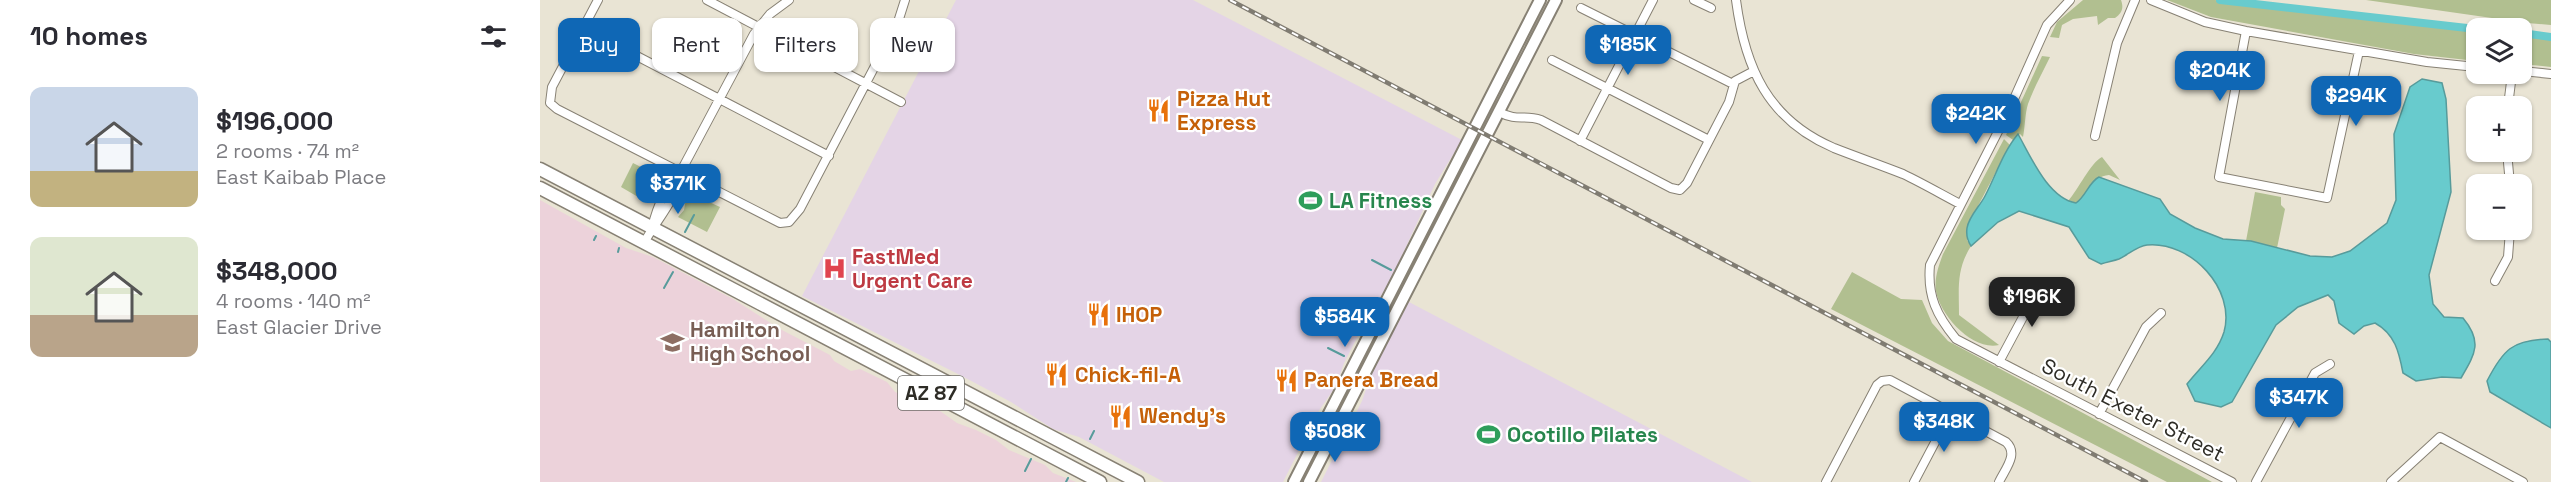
<!DOCTYPE html>
<html lang="en">
<head>
<meta charset="utf-8">
<style>
  body { margin:0; font-family:"Space Grotesk",sans-serif; background:#f2f2f3; color:#2b2b33; height:100vh; display:flex; flex-direction:column; font-size:22px; white-space:nowrap }
  * { box-sizing:border-box; margin:0 }
  p { font-size:20px; color:#7c7c81 }
  .icon { flex:none; width:33px; height:33px; fill:none; stroke:currentColor; stroke-width:2; stroke-linecap:round; stroke-linejoin:round }
  .map { position:relative; flex:1; overflow:hidden }
  .panel { display:flex; flex-direction:column; background:#fff; width:540px }
  .panel>* { flex:none }
  .hud { position:absolute; left:18px; top:18px; width:570px; height:54px; display:flex; gap:12px }
  .fabs { position:absolute; left:1926px; top:18px; display:grid; gap:12px }
  .fabs a { display:grid; place-items:center; width:66px; height:66px; border-radius:12px; background:#fff; box-shadow:0 2px 4px #0004; font-size:30px }
  .price { position:absolute; translate:-50% -51px; padding:0 14px; border-radius:12px; background:#0f67b5; color:#fff; font-size:20px; line-height:39px; filter:drop-shadow(0 2px 3px #0008) }
  .price::after { content:''; position:absolute; left:50%; top:36px; width:18px; height:14px; margin-left:-9px; background:inherit; clip-path:polygon(0 0,100% 0,50% 100%) }
  .price.active { background:#222; color:#fff }
  ul { padding:0; list-style:none }
  li { display:flex; align-items:center; gap:18px; height:150px; padding:0 30px }
  li span { display:grid; place-items:center; flex:none; width:168px; height:120px; border-radius:12px; color:#555 }
  li>.icon { margin-inline-start:auto }
  span .icon { width:72px; height:72px; fill:#fffc; stroke-width:1 }
  li b { font-size:26px }
  h2 { display:flex; justify-content:space-between; align-items:center; height:72px; padding:0 30px; font-size:26px }
  .chip { padding:0 21px; border-radius:12px; background:#fff; box-shadow:0 2px 4px #0004; font-size:21px; line-height:54px }
  .chip.active { background:#0f67b5; color:#fff }
  main { display:flex; flex:1; min-height:0 }
  .map>svg:first-child { display:block }
  .commercial { fill:#e4d4e6 }
  .education { fill:#ecd2da }
  .green { fill:#b1bf90 }
  .water { fill:#68cbcd; stroke:#579b9b; stroke-width:1.5 }
  .lines { fill:none; stroke-linecap:round; stroke-linejoin:round }
  .stream { stroke:#579b9b; stroke-width:2 }
  .canal { stroke:#68cbcd; stroke-width:8 }
  .minor-casing { stroke:#878174; stroke-width:10 }
  .secondary-casing { stroke:#878174; stroke-width:14 }
  .primary-casing { stroke:#878174; stroke-width:15 }
  .minor { stroke:#fff; stroke-width:8 }
  .secondary { stroke:#fff; stroke-width:10 }
  .primary { stroke:#fff; stroke-width:12 }
  .rail-casing { stroke:#807c72; stroke-width:4.5 }
  .rail { stroke:#fff; stroke-width:2; stroke-dasharray:7; stroke-linecap:butt }
  .labels { text-anchor:middle; stroke-width:4.5; stroke-linejoin:round; paint-order:stroke }
  .shield { fill:#fff; stroke:#6d6b67; stroke-width:1.5 }
  .shield-label { font-size:20px; font-weight:bold; fill:#2e2c26 }
  .food-label { font-size:21px; font-weight:bold; fill:#c56008; stroke:#fff; text-anchor:start }
  .leisure-label { font-size:21px; font-weight:bold; fill:#27864d; stroke:#fff; text-anchor:start }
  .health-label { font-size:21px; font-weight:bold; fill:#be3a42; stroke:#fff; text-anchor:start }
  .education-label { font-size:21px; font-weight:bold; fill:#785e54; stroke:#fff; text-anchor:start }
  .street-label { font-size:21px; fill:#2e2c26; stroke:#fff }
</style>
</head>
<body>
<main>
<section class="panel">
<h2>10 homes<svg class="icon" aria-label="filters" viewBox="0 0 24 24"><path d="M4 7h16M4 17h16"/><circle cx="9" cy="7" r="2"/><circle cx="15" cy="17" r="2"/></svg></h2>
<ul>
<li><span style="background:linear-gradient(#c9d6e8 70%,#c2b280 0)"><svg class="icon" aria-label="home" viewBox="0 0 24 24"><path d="M3 11l9-7 9 7M6 9v11h12V9"/></svg></span><div><b>$196,000</b><p>2 rooms · 74 m²</p><p>East Kaibab Place</p></div></li>
<li><span style="background:linear-gradient(#dfe7d0 65%,#b9a48a 0)"><svg class="icon" aria-label="home" viewBox="0 0 24 24"><path d="M3 11l9-7 9 7M6 9v11h12V9"/></svg></span><div><b>$348,000</b><p>4 rooms · 140 m²</p><p>East Glacier Drive</p></div></li>
</ul>
</section>
<div class="map">
<svg width="2011" height="482" viewBox="0 0 2011 482">
  <rect width="100%" height="100%" fill="#e9e4d4"/>
  <path class="commercial" d="M416,0h237l269,140 -27,44 -43,93 -32,55 -16,31 -8,23 -16,23 -37,73h-119l-85,-45 -26,-8 -42,-27 -51,-27 -158,-79z
    M869,302l343,180h-431l41,-81 10,-29z"/>
  <path class="education" d="M0,200l86,48 27,9 80,42 47,30 50,26 4,6 17,10 9,-2 27,13 8,10 45,19 17,12 19,7 20,10 13,10 36,15 8,8 23,9h-536z"/>
  <path class="green" d="M1543,0h38c3,8 1,13 -6,18h-7l-10,7 -1,-9 -24,3 -11,6 -3,13 -9,-1 7,-15z
    M1627,0h48l261,31v30l-62,-7 -203,-37z
    M1826,0h185v25l-24,-2z
    M1982,36l29,3v28l-29,-3z
    M1502,56l8,1c-8,16 -16,31 -22,47 -3,9 -3,24 -5,33l-3,-3 -7,6 -7,-5z
    M1464,139l6,6 -32,61 -11,34 4,6c-15,24 -12,42 -12,69l40,30c-27,6 -59,-30 -63,-54 -2,-13 3,-26 7,-37z
    M1562,157l18,23 -11,-5c-18,2 -20,18 -33,28l-8,-2c10,-11 23,-39 34,-44z
    M93,163l22,11 -1,12 -4,3 -5,12 -24,-14z
    M1715,192l26,5v8l4,4 -8,39 -31,-7z
    M154,195l26,12 -13,25 -29,-15 6,-7 2,-11z
    M1312,272l49,27 21,1 10,23 16,18 264,141h-45l-336,-173z"/>
  <path class="water" d="M1882,79l20,4 4,16 5,93 -22,83 4,29 11,13 19,1c20,24 12,36 -2,60l-19,-1 -26,4 -13,-8c-4,-21 -8,-39 -28,-50l-11,3 -10,8 -15,-11 -5,-22 -6,-6 -30,12 -22,18 -44,77 -11,5 -26,-6 -8,-17c14,-18 30,-30 37,-52 12,-43 -33,-91 -77,-87 -10,1 -19,10 -28,14 -6,2 -12,3 -18,5l-12,-6 -20,-31 -50,-16 -21,11 -27,24c-4,-6 -5,-11 -4,-18 2,-12 13,-22 18,-32 11,-21 18,-44 33,-62 13,23 30,64 58,69 10,-7 13,-21 23,-26l61,22 10,15 25,14 28,11 28,2 59,15 22,1 18,-6 37,-28 9,-23 -2,-66 16,-47z
    M2008,339l3,3v86l-61,-36 -3,-11c16,-31 25,-41 61,-42z"/>
  <g class="lines">
    <path class="stream" d="M145,232l9,-17
      M54,240l2,-4
      M78,252l1,-4
      M832,260l19,10
      M124,288l9,-16
      M788,348l16,8
      M550,439l4,-8
      M485,471l6,-12
      M526,482l2,-4"/>
    <path class="canal" d="M1680,0l256,29
      M1982,33l29,4"/>
    <defs>
      <path id="minor" d="M58,0l-46,87 -2,16 7,6 223,114 9,-1 11,-13 98,-187 7,-22
        M167,0l194,102
        M1154,0l17,8
        M1196,0c9,68 32,120 98,148 23,9 46,17 69,26 19,9 38,20 57,30
        M1530,0l-23,25 -38,85 -79,155c-3,31 7,51 26,74l276,143
        M1611,0l54,22 41,9 181,31 49,5
        M1041,8l152,76
        M43,28l246,128
        M1706,31l-27,146 108,21 32,-147
        M1012,60l157,80
        M1982,71l29,3
        M1968,106l4,-32
        M959,112c19,10 25,2 42,8l130,68 9,2 7,-7 42,-81 6,-21 19,-10
        M1555,136l22,-93 18,-43
        M1040,141l73,-141
        M1967,152l3,32
        M112,228c5,-21 13,-41 28,-55l74,-139 16,-20 19,-14
        M104,243c12,-23 33,-43 36,-70
        M1955,281l13,-24 2,-27
        M1459,362l31,-58 -2,-18
        M1559,414l47,-87 15,-14
        M1286,482l51,-97 5,-4 8,-1 116,62c13,12 -1,27 -7,40
        M1374,482l37,-70
        M1716,482l59,-109 15,-9
        M1851,482l49,-45 83,45"/>
      <path id="secondary" d="M754,482l246,-482
        M769,482l247,-482"/>
      <path id="primary" d="M0,169l598,313
        M0,188l560,294"/>
    </defs>
    <use href="#minor" class="minor-casing"/>
    <use href="#secondary" class="secondary-casing"/>
    <use href="#primary" class="primary-casing"/>
    <use href="#minor" class="minor"/>
    <use href="#secondary" class="secondary"/>
    <use href="#primary" class="primary"/>
    <defs>
      <path id="rail" d="M690,0l916,482"/>
    </defs>
    <use href="#rail" class="rail-casing"/>
    <use href="#rail" class="rail"/>
  </g>
  <defs>
    <symbol id="restaurant-bare" viewBox="-9 -9 18 18"><path d="M-5-6h1v4h1v-4h1v4h1v-4h1v5L-1.5 .5V6h-2V.5L-5-1ZM5-6V6H3V1.5H1.5Q1.5-4 5-6Z" fill="#e8710a" stroke="#fff" stroke-width="2.5" paint-order="stroke"/></symbol>
    <symbol id="stadium-bare" viewBox="-9 -9 18 18"><path d="M0-5a6.5 5 0 1 0 0 10a6.5 5 0 1 0 0-10ZM-3.5-1.8h7v3.6h-7Z" fill="#2e9e5b" stroke="#fff" stroke-width="2.5" paint-order="stroke"/></symbol>
    <symbol id="hospital-bare" viewBox="-9 -9 18 18"><path d="M-5-5h3v3.5h4V-5h3V5h-3V1.5h-4V5h-3Z" fill="#e0444e" stroke="#fff" stroke-width="2.5" paint-order="stroke"/></symbol>
    <symbol id="school-bare" viewBox="-9 -9 18 18"><path d="M0-5L7-2L0 1L-7-2ZM-4 1L0 2.5L4 1V4Q0 6-4 4Z" fill="#8d6e63" stroke="#fff" stroke-width="2.5" paint-order="stroke"/></symbol>
  </defs>
  <g fill-rule="evenodd">
    <use href="#restaurant-bare" x="602" y="94" width="33" height="33"/>
    <use href="#stadium-bare" x="754" y="184" width="33" height="33"/>
    <use href="#hospital-bare" x="278" y="252" width="33" height="33"/>
    <use href="#restaurant-bare" x="542" y="298" width="33" height="33"/>
    <use href="#school-bare" x="116" y="326" width="33" height="33"/>
    <use href="#restaurant-bare" x="500" y="358" width="33" height="33"/>
    <use href="#restaurant-bare" x="730" y="364" width="33" height="33"/>
    <use href="#restaurant-bare" x="564" y="400" width="33" height="33"/>
    <use href="#stadium-bare" x="932" y="418" width="33" height="33"/>
  </g>
  <g class="labels">
    <rect class="shield" x="358" y="376" width="66" height="34" rx="4.5"/>
    <g class="shield-label">
      <text x="391" y="400">AZ 87</text>
    </g>
    <g class="food-label">
      <text x="637" y="106">Pizza Hut<tspan x="637" dy="24">Express</tspan></text>
      <text x="576" y="322">IHOP</text>
      <text x="535" y="382">Chick-fil-A</text>
      <text x="764" y="387">Panera Bread</text>
      <text x="599" y="423">Wendy's</text>
    </g>
    <g class="leisure-label">
      <text x="789" y="208">LA Fitness</text>
      <text x="967" y="442">Ocotillo Pilates</text>
    </g>
    <g class="health-label">
      <text x="312" y="264">FastMed<tspan x="312" dy="24">Urgent Care</tspan></text>
    </g>
    <g class="education-label">
      <text x="150" y="337">Hamilton<tspan x="150" dy="24">High School</tspan></text>
    </g>
    <g class="street-label">
      <text transform="translate(1593 410) rotate(27)" y="7">South Exeter Street</text>
    </g>
  </g>
</svg>
<div class="fabs">
<a><svg class="icon" aria-label="layers" viewBox="0 0 24 24"><path d="M12 4l9 5-9 5-9-5zM3 14l9 5 9-5"/></svg></a>
<a>+</a>
<a>−</a>
</div>
<b class="price" style="left:1088px;top:76px">$185K</b>
<b class="price" style="left:1680px;top:102px">$204K</b>
<b class="price" style="left:1816px;top:127px">$294K</b>
<b class="price" style="left:1436px;top:145px">$242K</b>
<b class="price" style="left:138px;top:215px">$371K</b>
<b class="price active" style="left:1492px;top:328px">$196K</b>
<b class="price" style="left:805px;top:348px">$584K</b>
<b class="price" style="left:1759px;top:429px">$347K</b>
<b class="price" style="left:1404px;top:453px">$348K</b>
<b class="price" style="left:795px;top:463px">$508K</b>
<div class="hud">
<a class="chip active">Buy</a>
<a class="chip">Rent</a>
<a class="chip">Filters</a>
<a class="chip">New</a>
</div>
</div>
</main>
</body>
</html>
